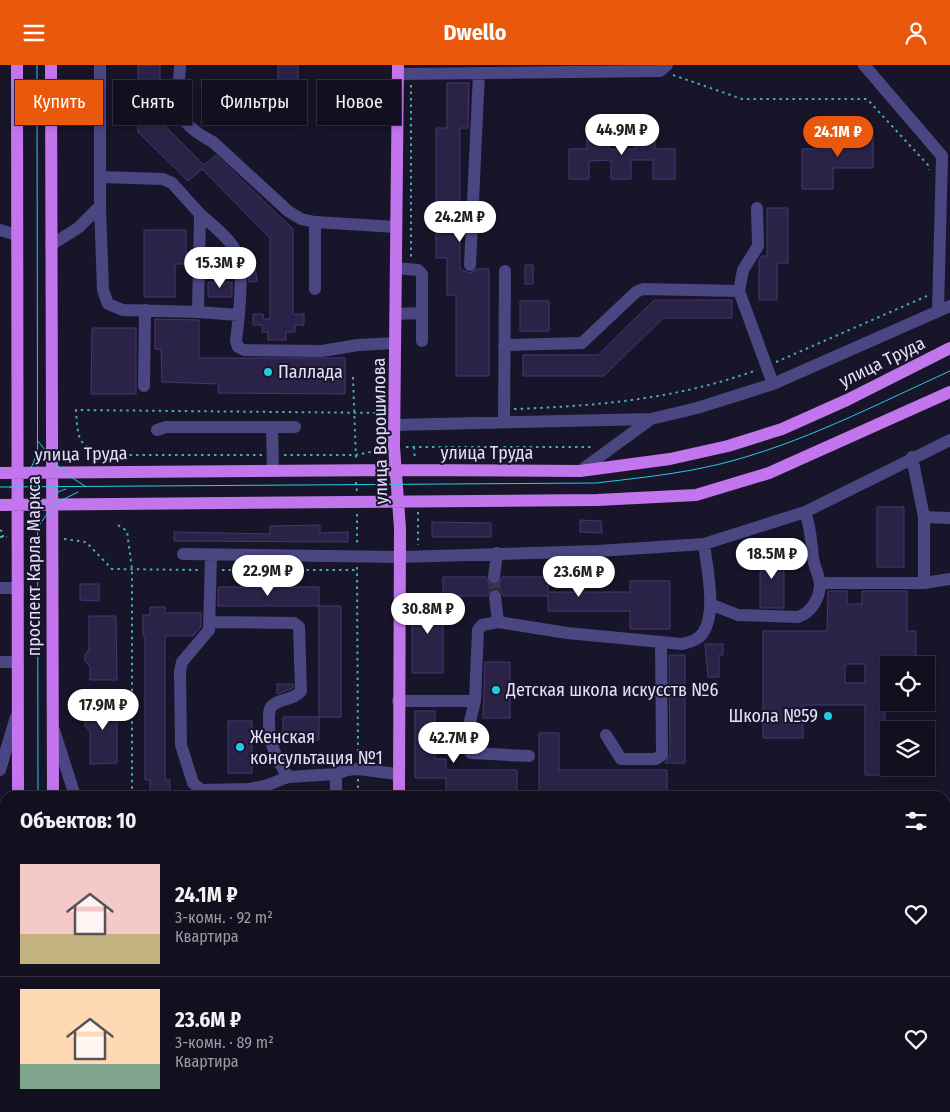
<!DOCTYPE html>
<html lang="ru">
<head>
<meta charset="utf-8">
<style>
  body { margin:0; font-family:"Fira Sans Condensed",sans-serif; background:#1b1828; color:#f1f3f6; height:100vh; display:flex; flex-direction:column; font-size:19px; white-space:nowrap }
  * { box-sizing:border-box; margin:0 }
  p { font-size:16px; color:#9c9ca4 }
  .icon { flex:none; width:28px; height:28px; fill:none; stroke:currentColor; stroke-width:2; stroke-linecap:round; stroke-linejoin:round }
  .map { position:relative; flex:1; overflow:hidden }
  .side { position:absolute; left:0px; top:726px; width:950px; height:321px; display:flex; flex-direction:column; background:#120f1f; border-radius:15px 15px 0 0; box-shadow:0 2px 8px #0003,0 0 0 1px #312f3d }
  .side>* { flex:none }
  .top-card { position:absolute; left:15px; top:15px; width:500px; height:45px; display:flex; gap:10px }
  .controls { position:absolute; left:880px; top:591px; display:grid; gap:10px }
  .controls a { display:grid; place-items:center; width:55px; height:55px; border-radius:0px; background:#120f1f; box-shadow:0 2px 8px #0003,0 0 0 1px #312f3d; font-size:25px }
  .price { position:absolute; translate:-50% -42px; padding:0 11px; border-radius:18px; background:#fff; color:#222; font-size:16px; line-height:32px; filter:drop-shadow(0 1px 2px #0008) }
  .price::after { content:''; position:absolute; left:50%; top:30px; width:15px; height:11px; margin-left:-8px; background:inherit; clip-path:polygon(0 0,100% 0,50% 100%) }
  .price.active { background:#ea580c; color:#fff }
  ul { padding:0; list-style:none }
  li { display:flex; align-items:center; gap:15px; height:125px; padding:0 20px }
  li+li { border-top:1px solid #312f3d }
  li span { display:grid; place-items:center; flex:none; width:140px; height:100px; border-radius:0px; color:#555 }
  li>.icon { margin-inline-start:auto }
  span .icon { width:60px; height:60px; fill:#fffc; stroke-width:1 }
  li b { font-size:21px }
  h2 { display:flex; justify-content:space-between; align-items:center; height:60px; padding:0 20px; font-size:21px }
  .pill { padding:0 18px; border-radius:0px; background:#120f1f; box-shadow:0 2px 8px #0003,0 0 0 1px #312f3d; font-size:18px; line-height:45px }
  .pill.active { background:#ea580c; color:#fff }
  header { display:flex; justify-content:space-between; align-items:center; height:65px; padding:0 20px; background:#ea580c; color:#fff; font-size:22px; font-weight:700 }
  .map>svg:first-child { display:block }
  .building { fill:#2b2347; stroke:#443870; fill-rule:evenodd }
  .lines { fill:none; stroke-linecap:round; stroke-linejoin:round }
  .minor-tunnel { stroke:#373348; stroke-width:12; stroke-dasharray:12 6; stroke-linecap:butt }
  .path { stroke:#41aeaa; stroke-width:2; stroke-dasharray:2.5 4; stroke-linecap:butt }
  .minor { stroke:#494682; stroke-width:12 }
  .major { stroke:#c375ed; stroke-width:12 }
  .tram { stroke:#25cbe3; stroke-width:1 }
  .poi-dot { fill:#25cbe3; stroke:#181429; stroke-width:2 }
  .labels { text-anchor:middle; stroke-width:4; stroke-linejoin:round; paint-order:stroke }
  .street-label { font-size:18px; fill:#e4e0fb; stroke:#181429 }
  .poi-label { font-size:18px; fill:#e4e0fb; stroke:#181429; text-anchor:start }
</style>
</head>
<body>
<header><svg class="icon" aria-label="menu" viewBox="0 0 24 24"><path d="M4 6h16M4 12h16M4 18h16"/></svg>Dwello<svg class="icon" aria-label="person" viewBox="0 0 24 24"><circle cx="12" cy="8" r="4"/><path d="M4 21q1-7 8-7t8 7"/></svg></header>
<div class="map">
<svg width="950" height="1047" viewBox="0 0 950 1047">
  <rect width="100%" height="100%" fill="#181429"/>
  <path class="building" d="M138,0h22v56l44,44 12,-10 77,74v85h11v11h-9v7h-9v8h-18v-8h-6v-7h-9v-11h10l1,5h6v-81l-68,-69 -14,12 -50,-49z
    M278,0h20v16h-20z
    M447,18h22l-1,45h-8v141l10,4 7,-4h12v107h-33v-81h-9v-37h-11v-130h11z
    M842,62h31v41h-40v21h-31v-40h40z
    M587,65h22v19h26v-19h20v19h20v30h-22v-19h-22v19h-20v-19l-22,1v18h-20v-30h18z
    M767,143h21v55h-11v37h-18v-40l3,-4h5z
    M144,165h42v34h-11v33h-31z
    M525,200h8v19h-8z
    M255,201l2,15 -8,1 -1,-15z
    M208,217h24v15h-24z
    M654,235h78v18h-69l-59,58h-81v-21h75z
    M520,236h29v30h-29z
    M155,254l44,1v38h146v36l-127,-1 1,-9 -57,-2 -1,-33h-6z
    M92,263h44v66h-45z
    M877,442h27v60h-27z
    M580,455l21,1 1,12 -22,-1z
    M432,457l59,1v14h-59z
    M320,460v8l28,-1v10l-174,-1v-9l96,2v-8z
    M760,488h24v55h-24z
    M443,512h43l3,6 4,2 7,-3 2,-5h46v15h82v-11h40v48h-40v-18h-82v-15h-45l-2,-5 -6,-3 -5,2 -3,6h-44z
    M80,519h19v17l-19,-1z
    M218,522h101v19h-101z
    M828,526h19v13h15v-13h45v40h9v33h-31v111h-20v-70h-62v33h-40v-107h64zM845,599h20v19h-20z
    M412,531h31v77h-31z
    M319,541h22v111h-22z
    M150,542h15v6h36v14l-8,9h-28v144h5v16h-20v-16h-5v-144h-2v-21h7z
    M89,551h27l1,64h-27v-14l-5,-5v-7l4,-4z
    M705,579h18v11h-4v22h-11z
    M669,590h16v108h-20l5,-8z
    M485,597h25v56h-27z
    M277,619h16v4l-16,6z
    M117,634v64l-27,1v-33l-5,-5v-7l5,-4v-15z
    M415,646h20v48h11v11h71v22h-71v-14h-31z
    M283,652h36v23h-36z
    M228,656h24v52h-24z
    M539,668h20v37h108v22h-128z"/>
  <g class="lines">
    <path class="minor-tunnel" d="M494,512l1,19"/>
    <path class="path" d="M673,10l69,24h125l61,66 1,5
      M411,20v173
      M776,297l151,-66
      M353,312l3,83
      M514,344c85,-3 162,-10 243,-39
      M406,382h187
      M414,382l1,13
      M262,390h-152c-32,-8 -32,-13 -34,-45l307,3
      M284,390h72l28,-6
      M356,417l1,10
      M418,447v33
      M357,449v31
      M118,460l9,6 5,38v227
      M0,465l3,2v5
      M0,472h7
      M29,473h13
      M64,474l22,3 26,27 88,1
      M357,502l1,190
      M222,505h135
      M358,714v17
      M0,758h5
      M359,1042v5"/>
    <path class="minor" d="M180,0c-2,43 -10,54 33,77l75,69 13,8 14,3v67
      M864,0l78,91 -4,154
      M398,9l262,-3 7,-6
      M101,112l62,2 9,4 28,31 -2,98 41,3c1,-20 5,-50 -5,-67 -8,-13 -23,-24 -34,-34
      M100,141l3,84 5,14 15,6 75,2
      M315,157l81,5
      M0,165l17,5
      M51,180l27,-17 22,-22v-141
      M470,200l9,-192
      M396,203l22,2 4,4v67
      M739,226l34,93
      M395,249l27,-1
      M239,250l-3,26 2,6 6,3 78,1 36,-6 37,-2
      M504,280l78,-2 54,-51 7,-3 96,2 4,-21 15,-24 -1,-38
      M144,321l1,-76
      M504,357l1,-151
      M394,360l257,-6 46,-11 76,-24 177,-78
      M272,363l1,42
      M157,365l9,-3h129
      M580,406l71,-52
      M924,452l26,1
      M183,489l217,3 198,-6 106,-7 101,-32 145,-72
      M211,490l-2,75 -27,32 -2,9 1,74 12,38 8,7 48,-1 16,-3 23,-9 48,-3 11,-4 11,-1 39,5
      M494,512l3,-24
      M820,518h104v-66l-12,-60
      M924,518l26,-4
      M0,523h18
      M495,531l3,26
      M710,539l28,11 60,2c13,-4 22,-19 22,-33 -1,-9 -6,-18 -7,-26 -2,-17 -2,-30 -8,-46
      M211,557l83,1 5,4 2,64c-6,9 -20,7 -28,14 -5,4 -4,11 -4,18 0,22 8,36 19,54
      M0,597h17
      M398,636h77l-6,24 2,28 58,3
      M475,636l3,-71 4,-5 16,-3 69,11 115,11c8,-2 16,-4 21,-11 14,-21 4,-65 1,-89
      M54,665l21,66
      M606,670l15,24h35l6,-4 -1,-113
      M0,705l16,-53
      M336,731v-22
      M337,1042l5,5
      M91,1045v2
      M114,1047l1,-5
      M183,1047l1,-5
      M507,1047v-5"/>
    <path class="major" d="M17,0l1,731
      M51,0l2,731
      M398,0l-4,382 6,81 -1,268
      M0,408l396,-3 184,1 90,-12 58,-13 54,-17 65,-29 103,-52
      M0,440l597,-5 99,-5 73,-22 181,-81
      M19,1042v5
      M54,1042v5
      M401,1042v5"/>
    <path class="tram" d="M37,0l1,731
      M37,375l26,32 22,14
      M0,422l596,-4c42,-5 83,-9 124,-19 81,-20 155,-59 230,-93
      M10,423l22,-22 4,-10
      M37,449c7,-12 15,-21 29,-25
      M38,462l16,-23 24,-12
      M39,1042v5"/>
  </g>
  <g class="poi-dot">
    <circle cx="268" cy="307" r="5"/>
    <circle cx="496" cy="625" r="5"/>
    <circle cx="828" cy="651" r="5"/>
    <circle cx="240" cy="682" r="5"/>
  </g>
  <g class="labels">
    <g class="street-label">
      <text transform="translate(882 297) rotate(-26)" y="6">улица Труда</text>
      <text transform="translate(380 366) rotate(-91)" y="6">улица Ворошилова</text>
      <text x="487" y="394">улица Труда</text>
      <text transform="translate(81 389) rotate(-1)" y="6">улица Труда</text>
      <text transform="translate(34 501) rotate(-90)" y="6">проспект Карла Маркса</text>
    </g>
    <g class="poi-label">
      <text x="278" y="313">Паллада</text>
      <text x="506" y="631">Детская школа искусств №6</text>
      <text x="818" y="657" text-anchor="end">Школа №59</text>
      <text x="250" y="678">Женская<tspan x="250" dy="21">консультация №1</tspan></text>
    </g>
  </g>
</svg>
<div class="controls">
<a><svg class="icon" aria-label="locate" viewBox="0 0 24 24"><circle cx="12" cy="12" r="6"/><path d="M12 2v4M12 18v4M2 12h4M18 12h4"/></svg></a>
<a><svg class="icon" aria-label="layers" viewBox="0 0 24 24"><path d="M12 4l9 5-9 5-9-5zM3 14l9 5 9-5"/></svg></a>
</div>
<b class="price" style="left:622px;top:91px">44.9M ₽</b>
<b class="price active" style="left:838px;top:93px">24.1M ₽</b>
<b class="price" style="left:460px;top:178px">24.2M ₽</b>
<b class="price" style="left:220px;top:224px">15.3M ₽</b>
<b class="price" style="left:772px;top:515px">18.5M ₽</b>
<b class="price" style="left:268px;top:532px">22.9M ₽</b>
<b class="price" style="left:579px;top:533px">23.6M ₽</b>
<b class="price" style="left:428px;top:570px">30.8M ₽</b>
<b class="price" style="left:103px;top:666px">17.9M ₽</b>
<b class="price" style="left:454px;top:699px">42.7M ₽</b>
<div class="top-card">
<a class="pill active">Купить</a>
<a class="pill">Снять</a>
<a class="pill">Фильтры</a>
<a class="pill">Новое</a>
</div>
<section class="side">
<h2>Объектов: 10<svg class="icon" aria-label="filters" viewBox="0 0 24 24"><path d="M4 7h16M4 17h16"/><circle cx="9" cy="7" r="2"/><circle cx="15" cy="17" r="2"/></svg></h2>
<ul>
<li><span style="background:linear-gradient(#f6c9c9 70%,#c2b280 0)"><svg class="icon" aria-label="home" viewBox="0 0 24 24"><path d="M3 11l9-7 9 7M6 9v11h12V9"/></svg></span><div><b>24.1M ₽</b><p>3-комн. · 92 m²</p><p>Квартира</p></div><svg class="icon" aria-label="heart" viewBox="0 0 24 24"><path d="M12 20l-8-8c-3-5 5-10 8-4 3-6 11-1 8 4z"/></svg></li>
<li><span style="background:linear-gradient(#ffd9b3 75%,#7fa58c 0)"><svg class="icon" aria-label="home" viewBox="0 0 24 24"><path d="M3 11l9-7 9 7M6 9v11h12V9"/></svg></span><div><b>23.6M ₽</b><p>3-комн. · 89 m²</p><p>Квартира</p></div><svg class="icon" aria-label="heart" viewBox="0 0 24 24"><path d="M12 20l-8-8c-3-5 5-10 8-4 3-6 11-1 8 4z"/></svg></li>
</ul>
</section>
</div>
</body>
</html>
